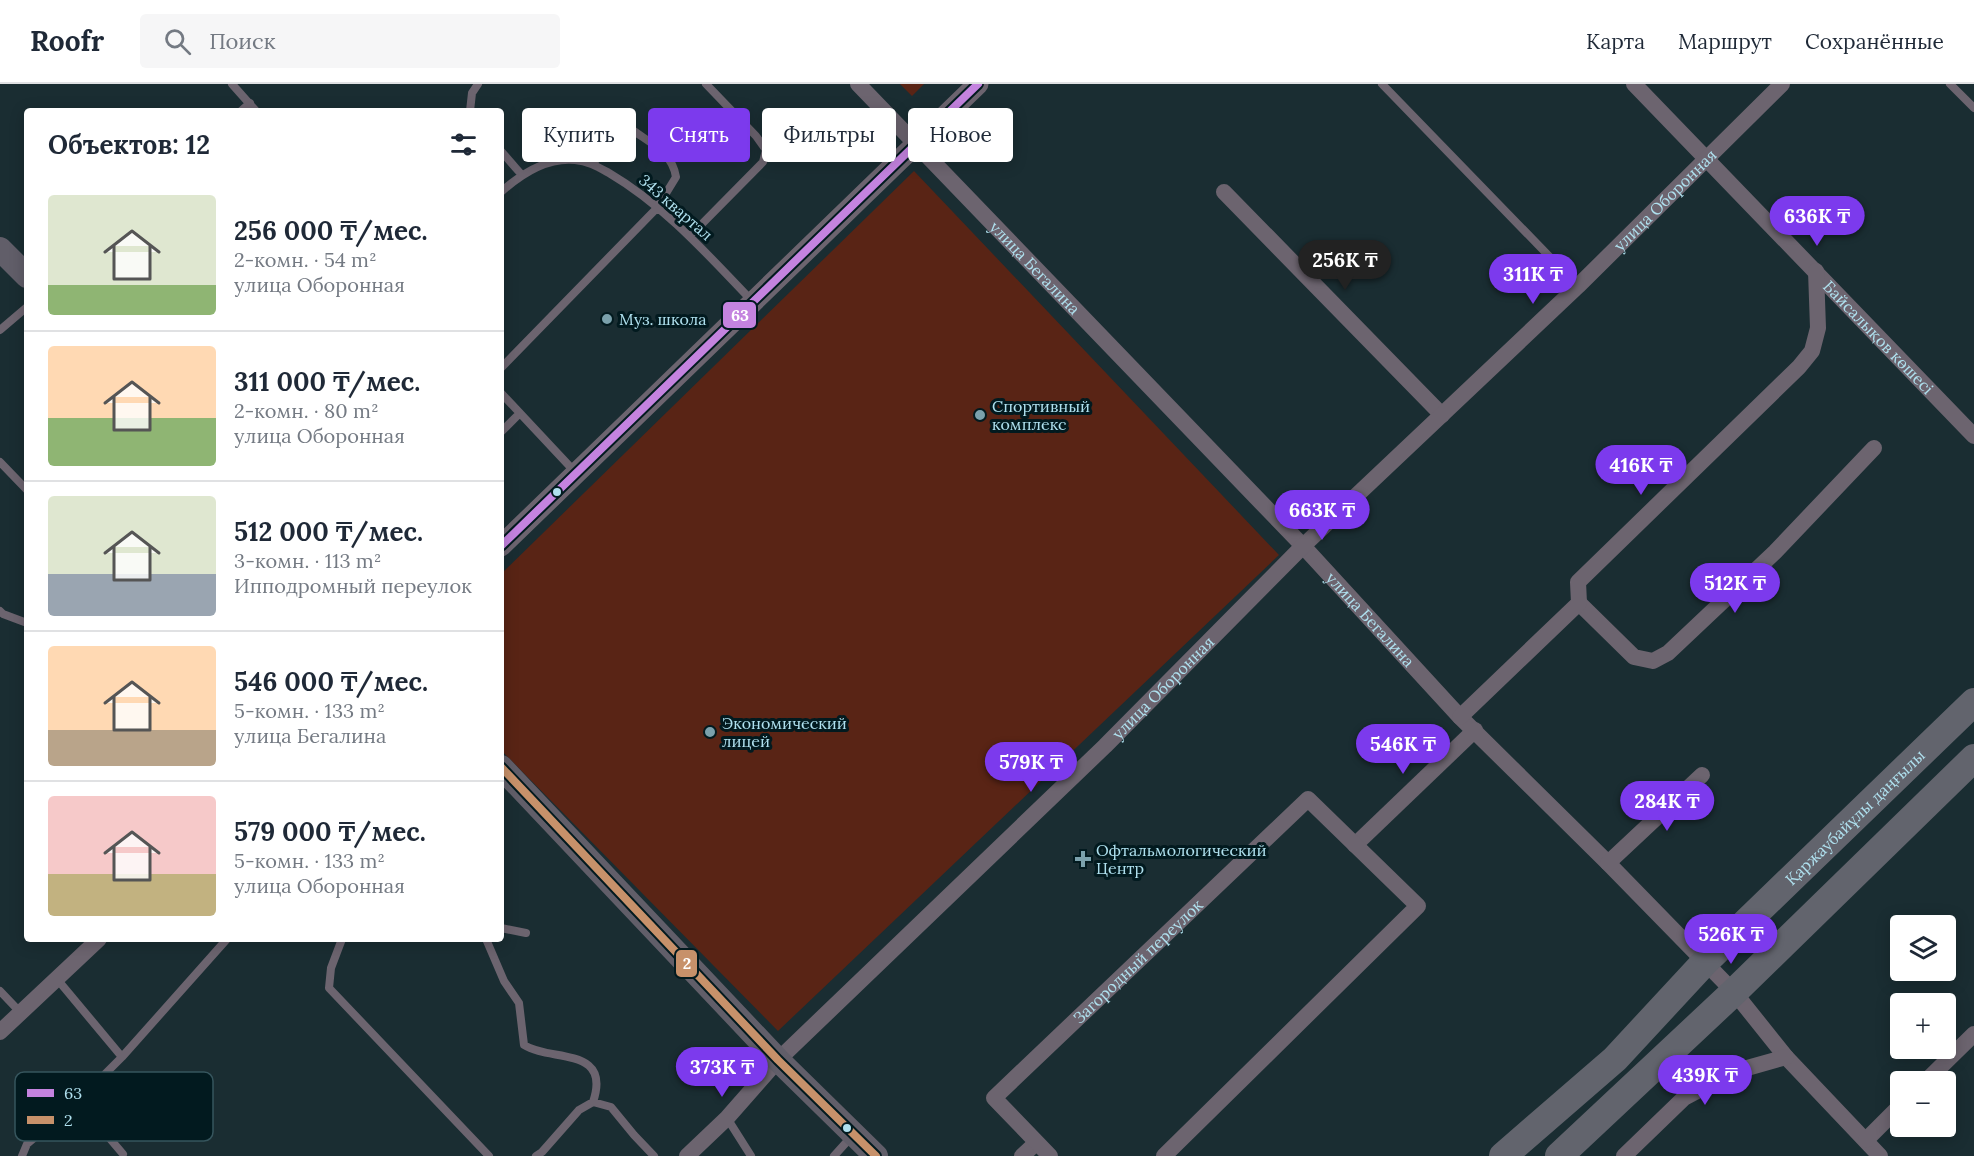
<!DOCTYPE html>
<html lang="ru">
<head>
<meta charset="utf-8">
<style>
  body { margin:0; font-family:Lora,serif; background:#f6f6f7; color:#1f2937; height:100vh; display:flex; flex-direction:column; font-size:22px; white-space:nowrap }
  * { box-sizing:border-box; margin:0 }
  p { font-size:20px; color:#747a83 }
  .icon { flex:none; width:33px; height:33px; fill:none; stroke:currentColor; stroke-width:2; stroke-linecap:round; stroke-linejoin:round }
  .map { position:relative; flex:1; overflow:hidden }
  .sheet { position:absolute; left:24px; top:24px; width:480px; height:834px; display:flex; flex-direction:column; background:#fff; border-radius:6px; box-shadow:0 3px 15px #0003 }
  .sheet>* { flex:none }
  .banner { position:absolute; left:522px; top:24px; width:570px; height:54px; display:flex; gap:12px }
  .buttons { position:absolute; left:1890px; top:831px; display:grid; gap:12px }
  .buttons a { display:grid; place-items:center; width:66px; height:66px; border-radius:6px; background:#fff; box-shadow:0 3px 15px #0003; font-size:30px }
  .price { position:absolute; translate:-50% -51px; padding:0 14px; border-radius:21px; background:#7c3aed; color:#fff; font-size:20px; line-height:39px; filter:drop-shadow(0 2px 3px #0008) }
  .price::after { content:''; position:absolute; left:50%; top:36px; width:18px; height:14px; margin-left:-9px; background:inherit; clip-path:polygon(0 0,100% 0,50% 100%) }
  .price.active { background:#222; color:#fff }
  ul { padding:0; list-style:none }
  li { display:flex; align-items:center; gap:18px; height:150px; padding:0 24px }
  li+li { border-top:2px solid #e0e1e3 }
  li span { display:grid; place-items:center; flex:none; width:168px; height:120px; border-radius:6px; color:#555 }
  li>.icon { margin-inline-start:auto }
  span .icon { width:72px; height:72px; fill:#fffc; stroke-width:1 }
  li b { font-size:26px }
  h2 { display:flex; justify-content:space-between; align-items:center; height:72px; padding:0 24px; font-size:26px }
  .pill { padding:0 21px; border-radius:6px; background:#fff; box-shadow:0 3px 15px #0003; font-size:21px; line-height:54px }
  .pill.active { background:#7c3aed; color:#fff }
  header { display:flex; align-items:center; gap:36px; box-sizing:border-box; height:84px; padding:0 30px; background:#fff; border-bottom:2px solid #e0e1e3 }
  header strong { font-size:28px }
  nav { display:flex; gap:33px; margin-inline-start:auto; font-size:21px }
  .search { width:420px; height:54px; background:#f6f6f7; display:flex; align-items:center; gap:15px; box-sizing:border-box; padding:0 21px; border-radius:6px; color:#747a83; font-size:22px }
  .map>svg:first-child { display:block }
  .green { fill:#592415 }
  .lines { fill:none; stroke-linecap:round; stroke-linejoin:round }
  .service { stroke:#6c646f; stroke-width:8 }
  .minor { stroke:#6c646f; stroke-width:16 }
  .tertiary { stroke:#6c646f; stroke-width:21 }
  .secondary { stroke:#615e69; stroke-width:24 }
  .trunk { stroke:#62646d; stroke-width:28 }
  .bus-1-casing { stroke:#021a1f; stroke-width:12 }
  .bus-2-casing { stroke:#021a1f; stroke-width:12 }
  .bus-1 { stroke:#c483df; stroke-width:8 }
  .bus-2 { stroke:#c7916a; stroke-width:8 }
  .poi-dot { fill:#7ba1ac; stroke:#021a1f; stroke-width:2 }
  .bus-dot { fill:#afe0ee; stroke:#021a1f; stroke-width:2 }
  .labels { text-anchor:middle; stroke-width:6; stroke-linejoin:round; paint-order:stroke }
  .street-label { font-size:16px; fill:#afe0ee; stroke:#021a1f }
  .poi-label { font-size:16px; fill:#afe0ee; stroke:#021a1f; text-anchor:start }
  .key { fill:#021a1f; stroke:#36555d; stroke-width:1.5 }
  .key-label { font-size:16px; fill:#afe0ee }
  .line-badge { stroke:#021a1f; stroke-width:2 }
  .badge-label { font-size:16px; text-anchor:middle; font-weight:bold; fill:#fff }
</style>
</head>
<body>
<header>
<strong>Roofr</strong>
<div class="search"><svg class="icon" aria-label="search" viewBox="0 0 24 24"><circle cx="10" cy="10" r="6"/><path d="M15 15l6 6"/></svg>Поиск</div>
<nav><a>Карта</a><a>Маршрут</a><a>Сохранённые</a></nav>
</header>
<div class="map">
<svg width="1974" height="1072" viewBox="0 0 1974 1072">
  <rect width="100%" height="100%" fill="#1a2d32"/>
  <path class="green" d="M900,0h24l-12,12z
    M914,87l365,384 -501,476 -277,-281v-176z"/>
  <g class="lines">
    <path class="service" d="M232,0l24,27
      M1382,0l196,202
      M1950,0l24,24
      M241,27l9,-8
      M470,27l2,-18 6,-9
      M501,67l20,23
      M501,108c20,-18 45,-35 74,-32 13,1 23,7 34,13 56,33 99,82 144,129
      M690,152l73,-74 3,-12 -10,-14 -50,-52
      M0,246l27,-23
      M501,284l156,-160 19,-31c-4,-25 -26,-34 -45,-48l-9,2 -30,33
      M501,309l75,80
      M501,348l19,-19
      M0,378l27,28
      M0,527l3,3 24,9
      M501,844l25,5
      M342,855l-11,29 -2,20 160,168
      M486,855l18,42 15,22 5,42c26,17 88,1 69,57
      M57,895l65,78
      M0,907l20,21
      M78,1017l45,53
      M727,1034l24,38
      M22,1072l5,-12 51,-43 44,-44 105,-118
      M536,1072l6,-4 37,-42 14,-8 18,5 23,28 20,21
      M834,1072l18,-20"/>
    <g class="minor">
      <path id="s1" d="M858,0l445,462 157,171 148,146 126,129 52,65 94,99"/>
      <path id="s2" d="M1634,0l340,352"/>
      <path d="M1224,108l218,223"/>
      <path d="M1579,519l55,54 19,4 15,-8 107,-101 99,-104"/>
      <path d="M1460,633l119,-114 -1,-21 221,-215 13,-16 6,-23 -2,-57"/>
      <path d="M1355,761l120,-115"/>
      <path d="M1608,779l94,-88"/>
      <path d="M0,948l99,-93"/>
      <path d="M1925,998l49,-48"/>
      <path d="M1866,1056l34,-34"/>
      <path id="s3" d="M687,1072l40,-38 51,-58 327,-314 198,-200 275,-260 204,-202"/>
      <path d="M1022,1072l14,-13"/>
      <path id="s4" d="M1050,1072l-56,-58 314,-299 110,107 -254,250"/>
      <path d="M1624,1072l60,-58 49,-26 53,-15"/>
    </g>
    <path class="tertiary" d="M501,462l477,-462"/>
    <path class="secondary" d="M0,165l27,27
      M501,683l277,293 98,96"/>
    <g class="trunk">
      <path id="s5" d="M1503,1072l112,-97 89,-96 270,-261"/>
      <path d="M1559,1072l175,-164 240,-234"/>
    </g>
    <defs>
      <path id="bus-1" d="M501,462l477,-462"/>
      <path id="bus-2" d="M501,683l277,293 98,96"/>
    </defs>
    <use href="#bus-1" class="bus-1-casing"/>
    <use href="#bus-2" class="bus-2-casing"/>
    <use href="#bus-1" class="bus-1"/>
    <use href="#bus-2" class="bus-2"/>
  </g>
  <g class="poi-dot">
    <circle cx="607" cy="235" r="6"/>
    <circle cx="980" cy="331" r="6"/>
    <circle cx="710" cy="648" r="6"/>
    <path d="M1080 766h6v6h6v6h-6v6h-6v-6h-6v-6h6z"/>
  </g>
  <g class="bus-dot">
    <circle cx="557" cy="408" r="5"/>
    <circle cx="847" cy="1044" r="5"/>
  </g>
  <g class="labels">
    <g class="street-label">
      <text dy="6" stroke="none"><textPath href="#s3" startOffset="1368">улица Оборонная</textPath></text>
      <text transform="translate(676 123) rotate(41)" y="6">343 квартал</text>
      <text dy="6" stroke="none"><textPath href="#s1" startOffset="255">улица Бегалина</textPath></text>
      <text dy="6" stroke="none"><textPath href="#s2" startOffset="352">Байсалықов көшесі</textPath></text>
      <text dy="6" stroke="none"><textPath href="#s1" startOffset="741">улица Бегалина</textPath></text>
      <text dy="6" stroke="none"><textPath href="#s3" startOffset="668">улица Оборонная</textPath></text>
      <text dy="6" stroke="none"><textPath href="#s5" startOffset="489">Қаржаубайұлы даңғылы</textPath></text>
      <text dy="6" stroke="none"><textPath href="#s4" startOffset="279">Загородный переулок</textPath></text>
    </g>
    <g class="poi-label">
      <text x="619" y="241">Муз. школа</text>
      <text x="992" y="328">Спортивный<tspan x="992" dy="18">комплекс</tspan></text>
      <text x="722" y="645">Экономический<tspan x="722" dy="18">лицей</tspan></text>
      <text x="1096" y="772">Офтальмологический<tspan x="1096" dy="18">Центр</tspan></text>
    </g>
  </g>
  <rect x="15" y="988" width="198" height="69" rx="9" class="key"/>
  <rect x="27" y="1005" width="27" height="8" fill="#c483df"/>
  <rect x="27" y="1032" width="27" height="8" fill="#c7916a"/>
  <g class="key-label">
    <text x="64" y="1015">63</text>
    <text x="64" y="1042">2</text>
  </g>
  <g class="line-badge">
    <rect x="722" y="217" width="35" height="28" rx="6" fill="#c483df"/>
    <rect x="675" y="865" width="23" height="29" rx="6" fill="#c7916a"/>
  </g>
  <g class="badge-label">
    <text x="740" y="237">63</text>
    <text x="687" y="885">2</text>
  </g>
</svg>
<div class="buttons">
<a><svg class="icon" aria-label="layers" viewBox="0 0 24 24"><path d="M12 4l9 5-9 5-9-5zM3 14l9 5 9-5"/></svg></a>
<a>+</a>
<a>−</a>
</div>
<b class="price" style="left:1817px;top:163px">636K ₸</b>
<b class="price active" style="left:1345px;top:207px">256K ₸</b>
<b class="price" style="left:1533px;top:221px">311K ₸</b>
<b class="price" style="left:1641px;top:412px">416K ₸</b>
<b class="price" style="left:1322px;top:457px">663K ₸</b>
<b class="price" style="left:1735px;top:530px">512K ₸</b>
<b class="price" style="left:1403px;top:691px">546K ₸</b>
<b class="price" style="left:1031px;top:709px">579K ₸</b>
<b class="price" style="left:1667px;top:748px">284K ₸</b>
<b class="price" style="left:1731px;top:881px">526K ₸</b>
<b class="price" style="left:722px;top:1014px">373K ₸</b>
<b class="price" style="left:1705px;top:1022px">439K ₸</b>
<div class="banner">
<a class="pill">Купить</a>
<a class="pill active">Снять</a>
<a class="pill">Фильтры</a>
<a class="pill">Новое</a>
</div>
<section class="sheet">
<h2>Объектов: 12<svg class="icon" aria-label="filters" viewBox="0 0 24 24"><path d="M4 7h16M4 17h16"/><circle cx="9" cy="7" r="2"/><circle cx="15" cy="17" r="2"/></svg></h2>
<ul>
<li><span style="background:linear-gradient(#dfe7d0 75%,#8fb573 0)"><svg class="icon" aria-label="home" viewBox="0 0 24 24"><path d="M3 11l9-7 9 7M6 9v11h12V9"/></svg></span><div><b>256 000 ₸/мес.</b><p>2-комн. · 54 m²</p><p>улица Оборонная</p></div></li>
<li><span style="background:linear-gradient(#ffd9b3 60%,#8fb573 0)"><svg class="icon" aria-label="home" viewBox="0 0 24 24"><path d="M3 11l9-7 9 7M6 9v11h12V9"/></svg></span><div><b>311 000 ₸/мес.</b><p>2-комн. · 80 m²</p><p>улица Оборонная</p></div></li>
<li><span style="background:linear-gradient(#dfe7d0 65%,#9aa5b1 0)"><svg class="icon" aria-label="home" viewBox="0 0 24 24"><path d="M3 11l9-7 9 7M6 9v11h12V9"/></svg></span><div><b>512 000 ₸/мес.</b><p>3-комн. · 113 m²</p><p>Ипподромный переулок</p></div></li>
<li><span style="background:linear-gradient(#ffd9b3 70%,#b9a48a 0)"><svg class="icon" aria-label="home" viewBox="0 0 24 24"><path d="M3 11l9-7 9 7M6 9v11h12V9"/></svg></span><div><b>546 000 ₸/мес.</b><p>5-комн. · 133 m²</p><p>улица Бегалина</p></div></li>
<li><span style="background:linear-gradient(#f6c9c9 65%,#c2b280 0)"><svg class="icon" aria-label="home" viewBox="0 0 24 24"><path d="M3 11l9-7 9 7M6 9v11h12V9"/></svg></span><div><b>579 000 ₸/мес.</b><p>5-комн. · 133 m²</p><p>улица Оборонная</p></div></li>
</ul>
</section>
</div>
</body>
</html>
